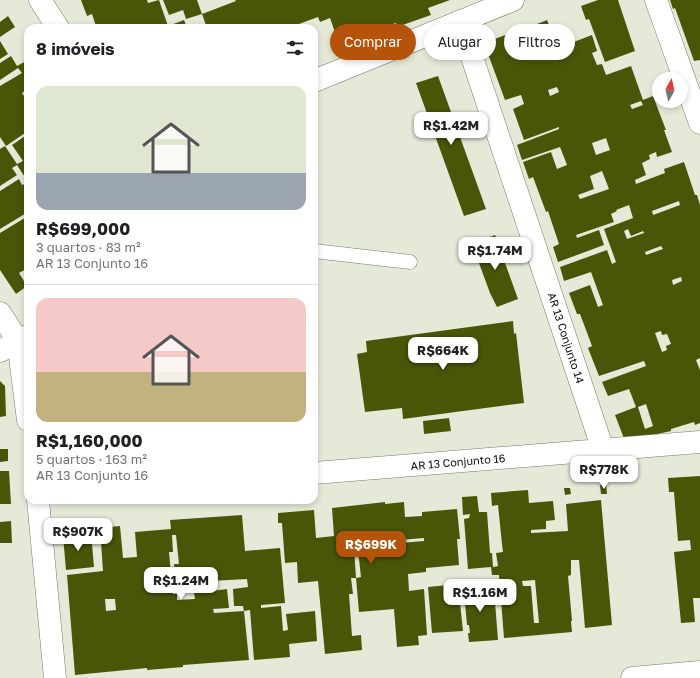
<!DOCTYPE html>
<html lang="pt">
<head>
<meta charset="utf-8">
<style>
  body { margin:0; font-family:"Golos Text",sans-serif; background:#f2f2f2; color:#202124; height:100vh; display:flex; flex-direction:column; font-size:15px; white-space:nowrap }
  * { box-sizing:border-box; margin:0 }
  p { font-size:13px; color:#757577 }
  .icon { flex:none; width:22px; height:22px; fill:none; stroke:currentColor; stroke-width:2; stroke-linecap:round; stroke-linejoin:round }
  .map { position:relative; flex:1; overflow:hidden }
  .details { position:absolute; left:24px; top:24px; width:294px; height:480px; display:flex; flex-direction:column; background:#fff; border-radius:12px; box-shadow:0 2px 6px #0003 }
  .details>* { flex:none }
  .banner { position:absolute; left:330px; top:24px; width:310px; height:36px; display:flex; gap:8px }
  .needle { width:26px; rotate:8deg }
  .fabs { position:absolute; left:652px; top:72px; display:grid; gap:8px }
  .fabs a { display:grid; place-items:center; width:36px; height:36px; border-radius:50%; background:#fff; box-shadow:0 2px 6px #0003; font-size:20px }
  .price { position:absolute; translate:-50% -34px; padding:0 9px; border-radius:8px; background:#fff; color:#222; font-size:13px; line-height:26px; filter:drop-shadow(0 1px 2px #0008) }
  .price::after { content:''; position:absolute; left:50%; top:24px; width:12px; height:9px; margin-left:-6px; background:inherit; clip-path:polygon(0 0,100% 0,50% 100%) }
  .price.active { background:#b45309; color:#fff }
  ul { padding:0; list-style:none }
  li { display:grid; align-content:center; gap:8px; height:212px; padding:0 12px }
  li+li { border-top:1px solid #e0e0e0 }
  li span { display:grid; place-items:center; height:124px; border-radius:12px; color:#555 }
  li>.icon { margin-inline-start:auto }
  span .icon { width:72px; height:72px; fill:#fffc; stroke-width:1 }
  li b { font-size:17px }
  h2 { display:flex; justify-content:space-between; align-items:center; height:48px; padding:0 12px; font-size:17px }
  .pill { padding:0 14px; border-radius:18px; background:#fff; box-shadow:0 2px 6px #0003; font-size:14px; line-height:36px }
  .pill.active { background:#b45309; color:#fff }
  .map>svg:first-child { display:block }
  .building { fill:#495608; fill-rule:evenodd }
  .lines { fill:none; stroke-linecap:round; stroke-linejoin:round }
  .lane-casing { stroke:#777b6b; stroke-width:15 }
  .street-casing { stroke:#777b6b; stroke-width:23 }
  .secondary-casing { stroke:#777b6b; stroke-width:23 }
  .lane { stroke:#fff; stroke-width:14 }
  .street { stroke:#fff; stroke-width:22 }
  .secondary { stroke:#fff; stroke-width:22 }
  .labels { text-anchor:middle; stroke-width:4; stroke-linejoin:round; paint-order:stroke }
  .street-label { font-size:11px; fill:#0a0c07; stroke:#fff }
</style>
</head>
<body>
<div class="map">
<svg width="700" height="678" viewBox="0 0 700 678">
  <rect width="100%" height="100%" fill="#e5ead8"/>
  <path class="building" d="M81,0h66l1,3 11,-3 9,26 16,-6 3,8h-56l-1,-2 -3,2h-36l5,-2 -4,-12 -5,2z
    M163,0h34l5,14 -16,5 -3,-9 -14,5z
    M235,0h215l-22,8 3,7 -34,12 -1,-4 -33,11 -1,-2 -24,9 -8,-23 -10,4 -2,-5 -19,7 1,4h-31l-1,-1 -4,1h-57l-5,-14 34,-13z
    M598,0h20l17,51 -30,11 -16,-43 -3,1 -5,-14z
    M670,0h30v60l-6,1 -19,-53 -2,1z
    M8,16l7,11 -15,10v-15z
    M547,20l11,28 34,-13 5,16 -5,2 5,12 5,-1 4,11 25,-9 12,34 10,-4 13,34h-2l8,22 -15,5 -1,-5 -7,3 1,4 -8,4 4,12 -11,5 1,4 29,-11 -1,-4 20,-7 11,33h2l3,10v153l-4,2 4,10v53l-5,2 -1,-3 -23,7v2l-46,10 -10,-26 21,-8 -7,-18 -21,7 -6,-14 44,-16 -2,-5 -45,15 -11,-28 4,-2 -12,-32h-3l-8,-21 21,-8 8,22 5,-2 -12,-33 -27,9 -4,-14 47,-17 5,14 4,-2 -12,-33 29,-11 -4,-13 -13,5 1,1 -6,3 3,8 -38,13 1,3 22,-8 5,15 -46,17 -5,-15 6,-3 -11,-33 -2,1 -13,-35 -4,2 -6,-17 28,-10 6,17 10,-4 -7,-18 -38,13 -5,-15 42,-16v-2l-35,13 -11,-31 11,-5 -3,-9 -16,5 -21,-57 29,-11 9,24 18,-6 -8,-24zM557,87l2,5 -9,4 -2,-6zM641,101l2,4 -11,4 -2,-4zM606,138l4,12 -14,5 -4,-12zM602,171l7,18 -29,10 -2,-4 16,-6 -4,-13zM679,201l1,4 -27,10 -1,-4zM628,229l3,7 12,-5 1,2 -17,6 -3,-8zM661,246l2,3 -17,6 -1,-3zM681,277l1,4 -9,4 -1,-5zM661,331l1,4 5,-1 4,10 -5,2 1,4 -5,2 -7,-19zM646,404l7,22 -8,3 -7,-22z
    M0,41l8,13 -8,5z
    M11,56l6,10 11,-6v29l-6,4 6,9v29l-22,15 -6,-9v-51l22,-13 -4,-5 -18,12v-17z
    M438,76l48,133 -22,7 -48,-133z
    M28,134v78l-28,17v-38l19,-12 3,6 6,-3 -11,-17 -5,3 5,7 -17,11v-37l5,-3 12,18 6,-3 -11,-16z
    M28,216v52l-9,5 8,13 -11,8 -16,-24v-37z
    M495,235l23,64 -21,8 -7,-14 -18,-49z
    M513,321l1,13 2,-1 8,70 -121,16 -1,-11 -37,4 -8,-58 10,-2 -1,-11z
    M0,381l5,5 1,30 -6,1z
    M449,418l2,13 -27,3 -1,-13z
    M0,449h8v12l-8,1z
    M0,471h9l2,33h-11z
    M700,476v122h-7l2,24 -14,1 -7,-71 17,-2 -1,-10 -12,1 -4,-49h-5l-1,-14z
    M600,485h6l1,9h-6z
    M564,488h6l1,6 -6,1z
    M528,490l1,13 24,-2 2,19 -9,1v8l-15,1v3l37,-2 -2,-27 35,-4 11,125 -27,3 -6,-68h-8v15l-3,1 4,45h-1l1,11 -68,6 -5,-63h-7l-1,-8 -23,2 -4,-50 5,-1 1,-4 -7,1 -1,-18 15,-1 2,16h8l3,41h2l1,14 5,-1 -2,-13 7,-1 -1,-8 -4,-39 -6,1 -1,-13zM535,580l4,43h-5l-3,-37h-8l-1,-5z
    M385,502v2l19,-2 1,15 17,-1v-4l35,-3 3,30h-3l2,26 -33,3v4l-18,2 1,17 15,-2 3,46 -9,1 1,9 -22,2 -3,-38 -35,3 -3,-34 5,-1 -5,-44h-3l3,45h-5l2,16h-4l3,42 9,-1 1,15 -37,4 -7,-73 -20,2 -1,-21 -12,1 -3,-40h-4v-10l36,-3 2,28 18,-2 -2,-28zM424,538v3l-24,2 -1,-3z
    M242,515l3,36 35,-3 5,55 -24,2v3l20,-2 2,25 5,-1 -2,-16 29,-3 2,30 -28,3 1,13 -36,3 -4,-50 -6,1 5,49 -66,5v2l-36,3v-2l-72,7 -8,-100 36,-4 -3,-43 20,-2 3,32 14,-1 -2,-25 36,-3 -1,-9zM172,535h4l3,29h-5l3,30 17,-2 1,7 -18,1v-6h-4l-4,-42h4zM247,579l1,8 -15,2 1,17h9l1,5 -30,2 -1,-4 16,-1 -2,-19 -15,2 -1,-10zM196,580l1,12h-3l-1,-7h-3v-4zM105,599h10l1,11 -10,1z
    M11,521l1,22h-12v-21z
    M91,533l3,34 -28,3 -3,-34z
    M477,581l1,11 16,-2 4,50 -29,2 -1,-9h2l-1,-8h-2l-4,-43z
    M458,584l5,47 -31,2 -4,-46z"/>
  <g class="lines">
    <defs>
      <path id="lane" d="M314,251l96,11"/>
      <path id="street" d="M40,0l18,28
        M656,0l44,123
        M460,21l143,429
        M314,81l199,-81
        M0,313l18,28 10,79
        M0,351l28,-15
        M314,473l386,-31
        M38,500l17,178"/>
      <path id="secondary" d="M632,678l68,-6"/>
    </defs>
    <use href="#lane" class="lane-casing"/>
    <use href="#street" class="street-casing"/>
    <use href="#secondary" class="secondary-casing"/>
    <use href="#lane" class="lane"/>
    <use href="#street" class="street"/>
    <use href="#secondary" class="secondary"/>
  </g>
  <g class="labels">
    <g class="street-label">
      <text transform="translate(566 338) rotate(72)" y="4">AR 13 Conjunto 14</text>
      <text transform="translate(458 462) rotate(-5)" y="4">AR 13 Conjunto 16</text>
    </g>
  </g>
</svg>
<div class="fabs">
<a><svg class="needle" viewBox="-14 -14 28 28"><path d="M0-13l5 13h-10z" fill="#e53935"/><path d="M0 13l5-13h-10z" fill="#757577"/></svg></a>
</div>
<b class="price" style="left:451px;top:146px">R$1.42M</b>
<b class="price" style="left:495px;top:271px">R$1.74M</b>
<b class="price" style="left:443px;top:371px">R$664K</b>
<b class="price" style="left:604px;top:490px">R$778K</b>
<b class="price" style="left:78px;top:552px">R$907K</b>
<b class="price active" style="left:371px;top:565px">R$699K</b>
<b class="price" style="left:181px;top:601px">R$1.24M</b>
<b class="price" style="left:480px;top:613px">R$1.16M</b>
<div class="banner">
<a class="pill active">Comprar</a>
<a class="pill">Alugar</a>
<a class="pill">Filtros</a>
</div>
<section class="details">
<h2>8 imóveis<svg class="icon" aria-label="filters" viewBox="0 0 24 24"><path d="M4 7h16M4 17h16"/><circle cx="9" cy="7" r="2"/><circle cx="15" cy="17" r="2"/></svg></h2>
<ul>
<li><span style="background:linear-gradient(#dfe7d0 70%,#9aa5b1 0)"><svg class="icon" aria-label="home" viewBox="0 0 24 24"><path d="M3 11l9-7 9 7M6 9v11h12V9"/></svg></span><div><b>R$699,000</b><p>3 quartos · 83 m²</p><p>AR 13 Conjunto 16</p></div></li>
<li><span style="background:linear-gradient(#f6c9c9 60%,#c2b280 0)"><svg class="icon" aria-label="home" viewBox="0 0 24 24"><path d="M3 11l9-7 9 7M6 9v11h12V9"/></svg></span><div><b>R$1,160,000</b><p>5 quartos · 163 m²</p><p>AR 13 Conjunto 16</p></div></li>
</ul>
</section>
</div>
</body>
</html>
